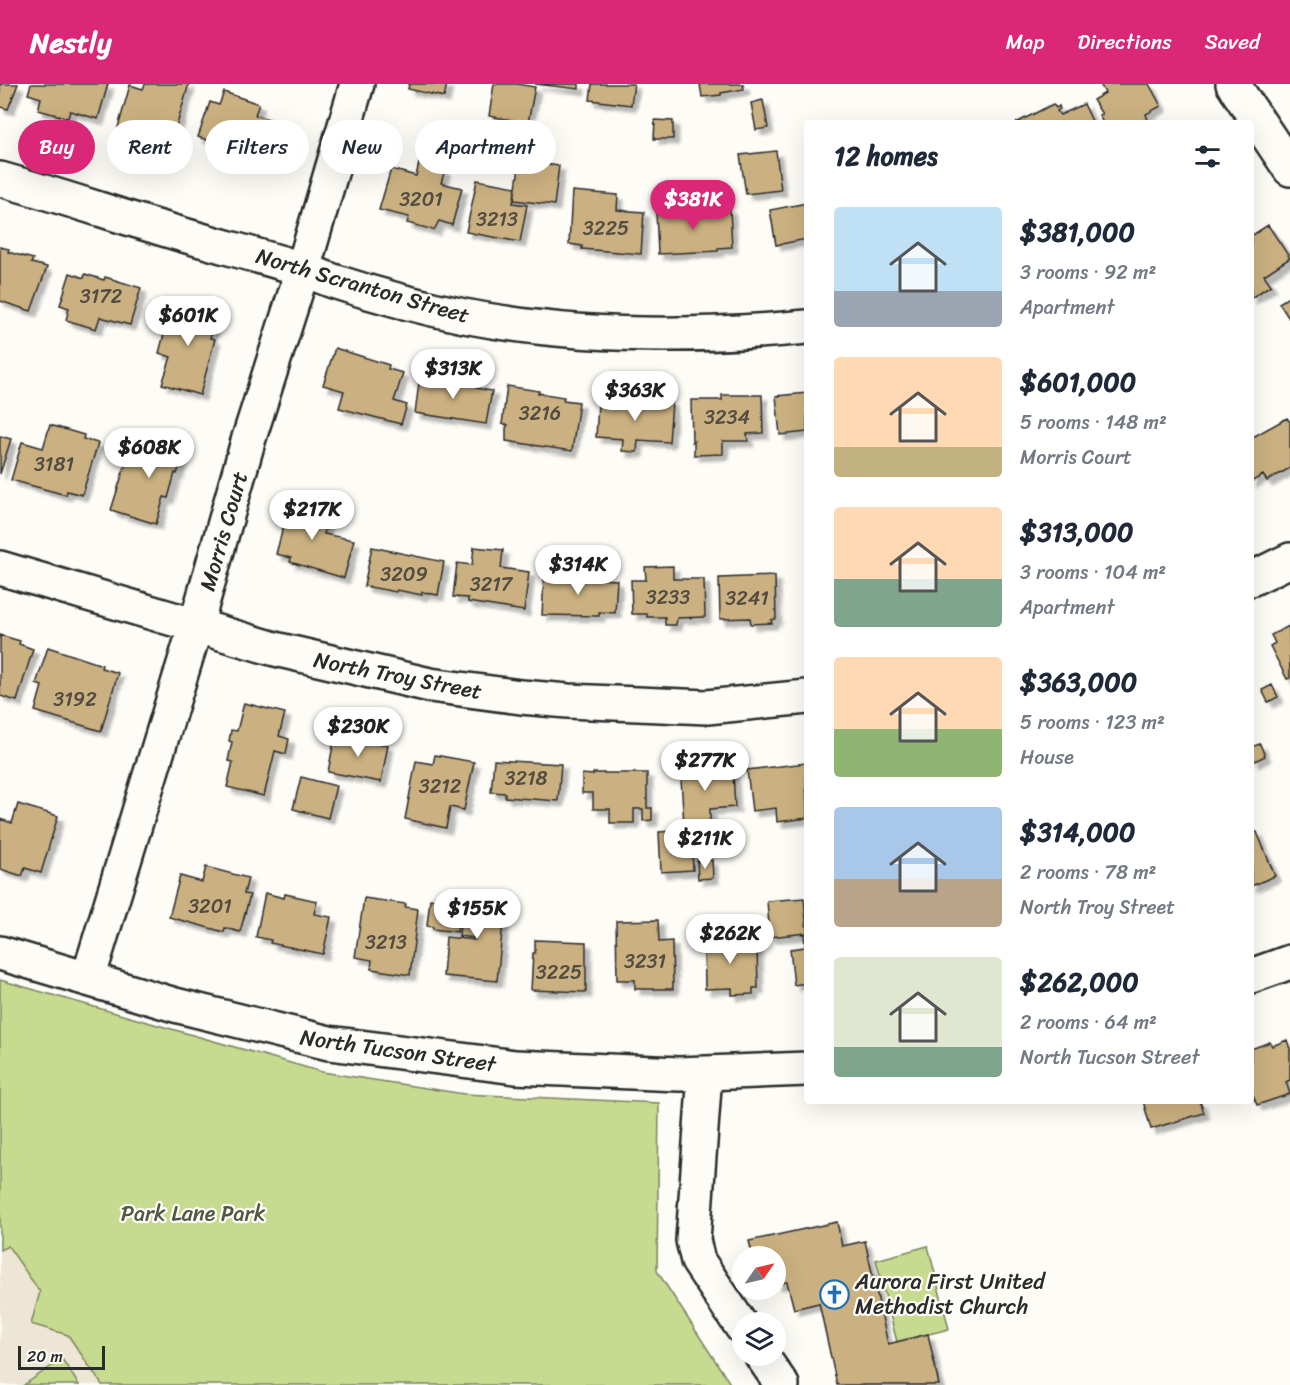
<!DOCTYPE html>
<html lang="en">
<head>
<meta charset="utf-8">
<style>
  body { margin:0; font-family:Sriracha,sans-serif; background:#f2f2f3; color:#1f2937; height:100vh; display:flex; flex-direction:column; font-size:22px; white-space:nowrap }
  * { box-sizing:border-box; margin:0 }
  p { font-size:20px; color:#747a83 }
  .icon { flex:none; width:33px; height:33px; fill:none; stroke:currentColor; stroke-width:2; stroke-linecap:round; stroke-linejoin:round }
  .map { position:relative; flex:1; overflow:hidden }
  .side { position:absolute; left:804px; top:36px; width:450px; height:984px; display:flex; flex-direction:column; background:#fff; border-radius:6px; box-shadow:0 6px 24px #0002 }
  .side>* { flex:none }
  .hud { position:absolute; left:18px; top:36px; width:570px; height:54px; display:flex; gap:12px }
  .needle { width:39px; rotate:56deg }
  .buttons { position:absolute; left:732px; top:1162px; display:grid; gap:12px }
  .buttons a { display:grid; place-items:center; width:54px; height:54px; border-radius:50%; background:#fff; box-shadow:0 6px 24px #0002; font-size:30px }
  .scale { position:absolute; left:18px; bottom:15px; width:87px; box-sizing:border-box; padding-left:6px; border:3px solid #2b2b2b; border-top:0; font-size:16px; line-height:21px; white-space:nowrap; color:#2b2b2b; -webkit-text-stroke:4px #fdfcf7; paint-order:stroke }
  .price { position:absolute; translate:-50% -51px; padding:0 14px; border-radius:21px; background:#fff; color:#222; font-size:20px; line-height:39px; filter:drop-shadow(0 2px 3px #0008) }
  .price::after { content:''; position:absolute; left:50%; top:36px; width:18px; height:14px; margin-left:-9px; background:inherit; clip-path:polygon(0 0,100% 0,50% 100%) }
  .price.on { background:#db2777; color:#fff }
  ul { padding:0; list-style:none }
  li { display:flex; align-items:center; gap:18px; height:150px; padding:0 30px }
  li span { display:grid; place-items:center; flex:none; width:168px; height:120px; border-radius:6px; color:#555 }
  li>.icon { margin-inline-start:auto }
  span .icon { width:72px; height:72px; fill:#fffc; stroke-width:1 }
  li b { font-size:26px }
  h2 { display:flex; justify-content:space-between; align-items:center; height:72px; padding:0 30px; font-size:26px }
  .pill { padding:0 21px; border-radius:27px; background:#fff; box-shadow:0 6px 24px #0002; font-size:21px; line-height:54px }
  .pill.on { background:#db2777; color:#fff }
  header { display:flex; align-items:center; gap:36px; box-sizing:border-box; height:84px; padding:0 30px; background:#db2777; color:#fff }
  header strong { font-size:28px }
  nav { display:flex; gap:33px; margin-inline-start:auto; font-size:21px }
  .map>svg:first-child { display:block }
  .built { fill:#eee6d4 }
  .green { fill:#c7db90; stroke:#79835e; stroke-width:1.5 }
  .building { fill:#cbb181; stroke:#2b2b2b; stroke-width:1.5; filter:url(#shadow) }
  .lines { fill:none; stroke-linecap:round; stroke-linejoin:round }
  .minor-casing { stroke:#2b2b2b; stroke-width:38 }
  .minor { stroke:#fdfcf7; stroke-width:33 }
  .labels { text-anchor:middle; stroke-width:4.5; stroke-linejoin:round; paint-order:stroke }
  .number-label { font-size:20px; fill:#534c40 }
  .street-label { font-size:22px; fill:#2b2b2b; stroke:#fdfcf7 }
  .park-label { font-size:22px; fill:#525744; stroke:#fdfcf7 }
  .poi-label { font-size:22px; fill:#2b2b2b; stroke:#fdfcf7; text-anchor:start }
</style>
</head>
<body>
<header>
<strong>Nestly</strong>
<nav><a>Map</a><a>Directions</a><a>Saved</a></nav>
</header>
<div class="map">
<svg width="1290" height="1301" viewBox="0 0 1290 1301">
  <defs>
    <filter id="shadow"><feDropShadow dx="5.5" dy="5.5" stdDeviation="1.5" flood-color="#0004"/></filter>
  </defs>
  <rect width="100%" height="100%" fill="#fdfcf7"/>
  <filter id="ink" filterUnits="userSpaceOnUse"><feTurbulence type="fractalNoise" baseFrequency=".0167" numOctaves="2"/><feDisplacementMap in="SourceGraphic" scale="12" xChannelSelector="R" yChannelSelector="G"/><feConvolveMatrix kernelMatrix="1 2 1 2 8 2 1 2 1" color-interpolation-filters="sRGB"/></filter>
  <g filter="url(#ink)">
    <path class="built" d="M8,1161l94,140h-102v-135z"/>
    <path class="green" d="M0,896l322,92 142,22 195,9 -2,168 74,114h-629l-34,-50 -37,-11 9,-32 -32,-46 -8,4z
      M928,1162l21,83 -52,13 -21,-82z
      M62,1275l17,26h-55z"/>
    <path class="building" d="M0,0h18l-10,25 -8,-2z
      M31,0h77l-10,35 -28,-8 -2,7 -30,-8 3,-12 -13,-4z
      M145,0h44l-16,54 -18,-5 -3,8 -35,-10 13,-46 13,4z
      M409,0h38l-3,13 -36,-8z
      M494,0h23l18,3 -7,36 -39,-7z
      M535,0h44v5z
      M592,0h42l-3,21 -41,-5z
      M700,0h43l1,5 -23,4v2l-19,2z
      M1100,0h49l12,22 -15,8 3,9h-46l-4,-8 3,-1 -9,-14 12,-7z
      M224,8l35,12 -4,11 24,7 -13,41 -28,-9 -3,10 -26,-9 4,-13 -15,-5 12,-35 9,3z
      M763,16l5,28 -12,2 -5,-27z
      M1053,20l3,4 3,-2 1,3 -3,2 3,4 24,-11 9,19h-77z
      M655,36l18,1v18h-19z
      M776,67l5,39 -35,4 -6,-39z
      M520,77l39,5 -5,39 -40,-5z
      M419,79l26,7 -4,13 21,5 -10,37 -13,-4 -5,9 -27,-7 2,-6 -30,-7 12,-41 25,7z
      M477,96l39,7 -3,16 14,2 -7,37 -54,-10z
      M572,107l46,4 -1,15 27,2 -3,42 -59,-5v-3l-13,-2z
      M807,119v36l-31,6 -6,-35z
      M730,125l2,38 -14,1v3l-60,3 -2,-42z
      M1268,141l22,33 -26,17 7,10 -20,13v-62z
      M0,163l9,2 -1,3 25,7 -2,4 16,4 -16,44 -31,-10z
      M70,189l14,5 1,-4 19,6 1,-3 36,11 -11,37 -30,-8 -4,12 -30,-9 3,-12 -9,-3z
      M1290,212v24l-11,-17z
      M170,219l15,5 1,-5 32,8 -8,27 5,1 -15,56 -38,-11 9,-27 -12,-4 9,-34 11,4 2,-6 -14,-4z
      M335,264l54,17 -1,4 15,4 -9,28 13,4 -6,19 -62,-16 5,-17 -21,-6z
      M420,291l57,9 -1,4 16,3 -6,33 -71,-11z
      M507,302l32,5 -1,2 26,4 -1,3 16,2 -7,49 -66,-10v-13l2,-3 -6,-1z
      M807,309v39l-27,3 -4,-39z
      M722,311h40l1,38 -16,1 1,7h-25v13l-29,1v-14l-2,1 -1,-42h31z
      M639,316l33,2 -3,40 -31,-2 -1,12 -15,-1 1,-12 -27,-2 2,-34 15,1v-3l26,1z
      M1287,334l3,4v46l-23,13 -4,-6 -12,7v-44z
      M50,341l34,10 -1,4 15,4 -16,52 -15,-4 -1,4 -55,-15 11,-38 21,6z
      M149,348l38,12 -10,30 -2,-1 -7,25 -4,-1 -8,27 -45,-14 17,-54 12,4z
      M0,352l11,3 -11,35z
      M287,414l13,2 -3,7 32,8 -5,19 30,6 -10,38 -54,-16 1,-4 -15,-4 8,-30 -4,-2z
      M372,463l72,15 -6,33 -16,-3v3l-25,-5 -1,2 -32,-6z
      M474,463l29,3 -2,18 28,4 -5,39 -56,-9v-4l-15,-1 4,-34 15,2z
      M673,482v13h31l1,38 -28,1 -1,7h-11v-8h-18v-3h-15l-1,-34h15l-1,-13z
      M544,492l73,4 -2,33 -16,-1v4l-57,-1z
      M775,492l1,43 -5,1 1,3 -21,1 -1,-6 -30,1 -1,-41z
      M1289,542l1,52 -3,1 -17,-33 5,-3 -4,-8z
      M0,551l20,6 -1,3 14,5 -16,52 -17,-5z
      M48,563l54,18 -1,3 17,5 -17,58 -66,-20 7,-25 -6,-2z
      M1272,601l6,12 -10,5 -6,-12z
      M244,619l41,10 -6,23 10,3 -3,15 -11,-3 -11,45 -37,-9 6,-25 -5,-1 4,-19 -3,-1 2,-11 6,1z
      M335,651l53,10 -7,37 -53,-10z
      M1260,660l5,12 -12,6 -2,-15z
      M435,671l39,7 -10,48 -14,-3 -4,21 -41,-9 11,-58 17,3z
      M494,676l67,4 -3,37 -53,-4v-4l-14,-1z
      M704,679l1,10 28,-1 2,35 -25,2v13l-26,2 -4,-59z
      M806,679l1,55 -30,4 -1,-14 -24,3 -5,-41z
      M593,689h54v35h5v12l-9,1v-12h-9v14h-24v-14h-17v-16h-11v-19l11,1z
      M301,693l35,9 -8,32 -35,-9z
      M18,720l40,12 -17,57 -16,-5 -3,8 -22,-7v-50l12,4z
      M691,746l2,40 -32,2 -2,-40z
      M1257,748l18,44 -24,10v-52z
      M712,776l1,18 -15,1 -1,-18z
      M206,783l42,11 -4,16 6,1 -10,37 -15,-4 -1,4 -55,-15 11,-41 22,6z
      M265,809l19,5 1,-4 32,7 -3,13 17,3 -8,37 -53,-11 1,-3 -15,-3z
      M465,810l38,4 -1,16h2l-7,67 -54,-5 3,-39 29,3v-2l-16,-2 2,-26h3z
      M436,811l24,3 -3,34 -24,-3v-2l-6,-1 3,-27 6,1z
      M364,814l42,6 -1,3 13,2 -8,66 -39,-6 1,-9 -17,-3z
      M804,814l3,35 -37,4 -3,-36z
      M658,836l1,22 13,-1 1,48h-38v-9h-18l-1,-59z
      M804,850h3v49l-13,2 -4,-36 15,-2z
      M739,852v10l18,-1 1,43h-5v6l-21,1v-7l-27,1 -1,-52z
      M535,856l51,2v50l-55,-2 2,-37h2z
      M1287,956l3,9v31l-4,2 4,12 -33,11 -5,-12h-1v-44l19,-7 2,4z
      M1143,1017h57l4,12 -53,16z
      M837,1138l5,24 23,-5 23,103 40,-10 11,51h-102l-18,-82 -25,6 -7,-27 -11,2v-27h-23l-4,-16z"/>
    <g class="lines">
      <defs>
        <path id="minor" d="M1233,0l57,85
          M0,95c54,15 107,33 160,49 46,14 93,26 139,40 12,4 23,9 34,13 43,14 87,26 131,35 113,22 229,22 343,11
          M0,484l275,81 155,36 91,12 47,4 139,6 100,-10
          M1251,495l39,-19
          M0,869l175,52 154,38 186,24 164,7 128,-5
          M1251,892l39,-14
          M88,895l108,-354 53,-187 54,-169 54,-185
          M705,989l-12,167 5,21 44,66
          M762,1272l20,29"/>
      </defs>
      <use href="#minor" class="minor-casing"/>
      <use href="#minor" class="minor"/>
    </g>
  </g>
  <defs>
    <symbol id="church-ring" viewBox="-11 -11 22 22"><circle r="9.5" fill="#fdfcf7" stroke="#1f6fb2" stroke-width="1.5"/><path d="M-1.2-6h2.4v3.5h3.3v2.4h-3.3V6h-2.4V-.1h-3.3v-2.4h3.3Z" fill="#1f6fb2"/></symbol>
  </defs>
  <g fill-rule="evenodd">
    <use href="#church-ring" x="818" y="1194" width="33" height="33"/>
  </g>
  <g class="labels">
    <g class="number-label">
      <text x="421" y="122">3201</text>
      <text x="497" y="142">3213</text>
      <text x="606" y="151">3225</text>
      <text x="101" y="219">3172</text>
      <text x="540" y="336">3216</text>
      <text x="727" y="340">3234</text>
      <text x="54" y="387">3181</text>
      <text x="404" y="497">3209</text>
      <text x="491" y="507">3217</text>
      <text x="668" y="520">3233</text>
      <text x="747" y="521">3241</text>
      <text x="75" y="622">3192</text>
      <text x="526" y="701">3218</text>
      <text x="440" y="709">3212</text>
      <text x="210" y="829">3201</text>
      <text x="386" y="865">3213</text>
      <text x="645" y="884">3231</text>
      <text x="559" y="895">3225</text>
    </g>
    <g class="street-label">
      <text transform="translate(363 201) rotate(16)" y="8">North Scranton Street</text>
      <text transform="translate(223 447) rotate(-74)" y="8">Morris Court</text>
      <text transform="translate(398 591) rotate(11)" y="8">North Troy Street</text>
      <text transform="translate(398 966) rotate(8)" y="8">North Tucson Street</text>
    </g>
    <g class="park-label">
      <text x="193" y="1137">Park Lane Park</text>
    </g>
    <g class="poi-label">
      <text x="855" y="1205">Aurora First United<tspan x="855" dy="25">Methodist Church</tspan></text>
    </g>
  </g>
</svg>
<div class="buttons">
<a><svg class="needle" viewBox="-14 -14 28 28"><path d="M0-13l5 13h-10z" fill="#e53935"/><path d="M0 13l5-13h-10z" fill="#747a83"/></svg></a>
<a><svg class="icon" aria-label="layers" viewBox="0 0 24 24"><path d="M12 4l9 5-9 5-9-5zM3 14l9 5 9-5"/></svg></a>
</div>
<div class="scale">20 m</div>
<b class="price on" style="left:693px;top:147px">$381K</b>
<b class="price" style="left:188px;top:263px">$601K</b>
<b class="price" style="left:453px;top:316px">$313K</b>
<b class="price" style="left:635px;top:338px">$363K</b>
<b class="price" style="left:149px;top:395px">$608K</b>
<b class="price" style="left:312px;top:457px">$217K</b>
<b class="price" style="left:578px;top:512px">$314K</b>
<b class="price" style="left:358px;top:674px">$230K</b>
<b class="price" style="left:705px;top:708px">$277K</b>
<b class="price" style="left:705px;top:786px">$211K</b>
<b class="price" style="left:477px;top:856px">$155K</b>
<b class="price" style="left:730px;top:881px">$262K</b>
<div class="hud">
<a class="pill on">Buy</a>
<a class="pill">Rent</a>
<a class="pill">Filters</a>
<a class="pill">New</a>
<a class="pill">Apartment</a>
</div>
<section class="side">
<h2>12 homes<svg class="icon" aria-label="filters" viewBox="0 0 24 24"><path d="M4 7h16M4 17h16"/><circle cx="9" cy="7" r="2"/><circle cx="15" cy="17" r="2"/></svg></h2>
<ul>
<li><span style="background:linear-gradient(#bfe0f5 70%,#9aa5b1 0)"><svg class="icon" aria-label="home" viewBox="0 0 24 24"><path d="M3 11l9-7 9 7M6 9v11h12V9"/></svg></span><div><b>$381,000</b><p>3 rooms · 92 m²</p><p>Apartment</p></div></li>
<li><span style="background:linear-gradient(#ffd9b3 75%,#c2b280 0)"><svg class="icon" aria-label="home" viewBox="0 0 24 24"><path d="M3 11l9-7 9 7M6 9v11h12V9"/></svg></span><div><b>$601,000</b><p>5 rooms · 148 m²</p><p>Morris Court</p></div></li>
<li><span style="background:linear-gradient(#ffd9b3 60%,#7fa58c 0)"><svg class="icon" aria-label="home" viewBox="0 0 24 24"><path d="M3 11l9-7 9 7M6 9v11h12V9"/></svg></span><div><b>$313,000</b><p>3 rooms · 104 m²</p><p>Apartment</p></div></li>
<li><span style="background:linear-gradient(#ffd9b3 60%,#8fb573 0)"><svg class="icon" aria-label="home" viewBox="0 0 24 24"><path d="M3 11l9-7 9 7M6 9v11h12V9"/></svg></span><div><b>$363,000</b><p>5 rooms · 123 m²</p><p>House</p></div></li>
<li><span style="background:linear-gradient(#a9c7e8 60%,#b9a48a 0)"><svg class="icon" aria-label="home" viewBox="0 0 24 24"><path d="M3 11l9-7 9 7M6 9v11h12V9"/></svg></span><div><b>$314,000</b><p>2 rooms · 78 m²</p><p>North Troy Street</p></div></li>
<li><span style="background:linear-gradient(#dfe7d0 75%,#7fa58c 0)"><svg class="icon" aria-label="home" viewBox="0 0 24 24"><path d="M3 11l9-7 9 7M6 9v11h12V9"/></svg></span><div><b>$262,000</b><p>2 rooms · 64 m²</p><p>North Tucson Street</p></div></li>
</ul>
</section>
</div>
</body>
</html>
